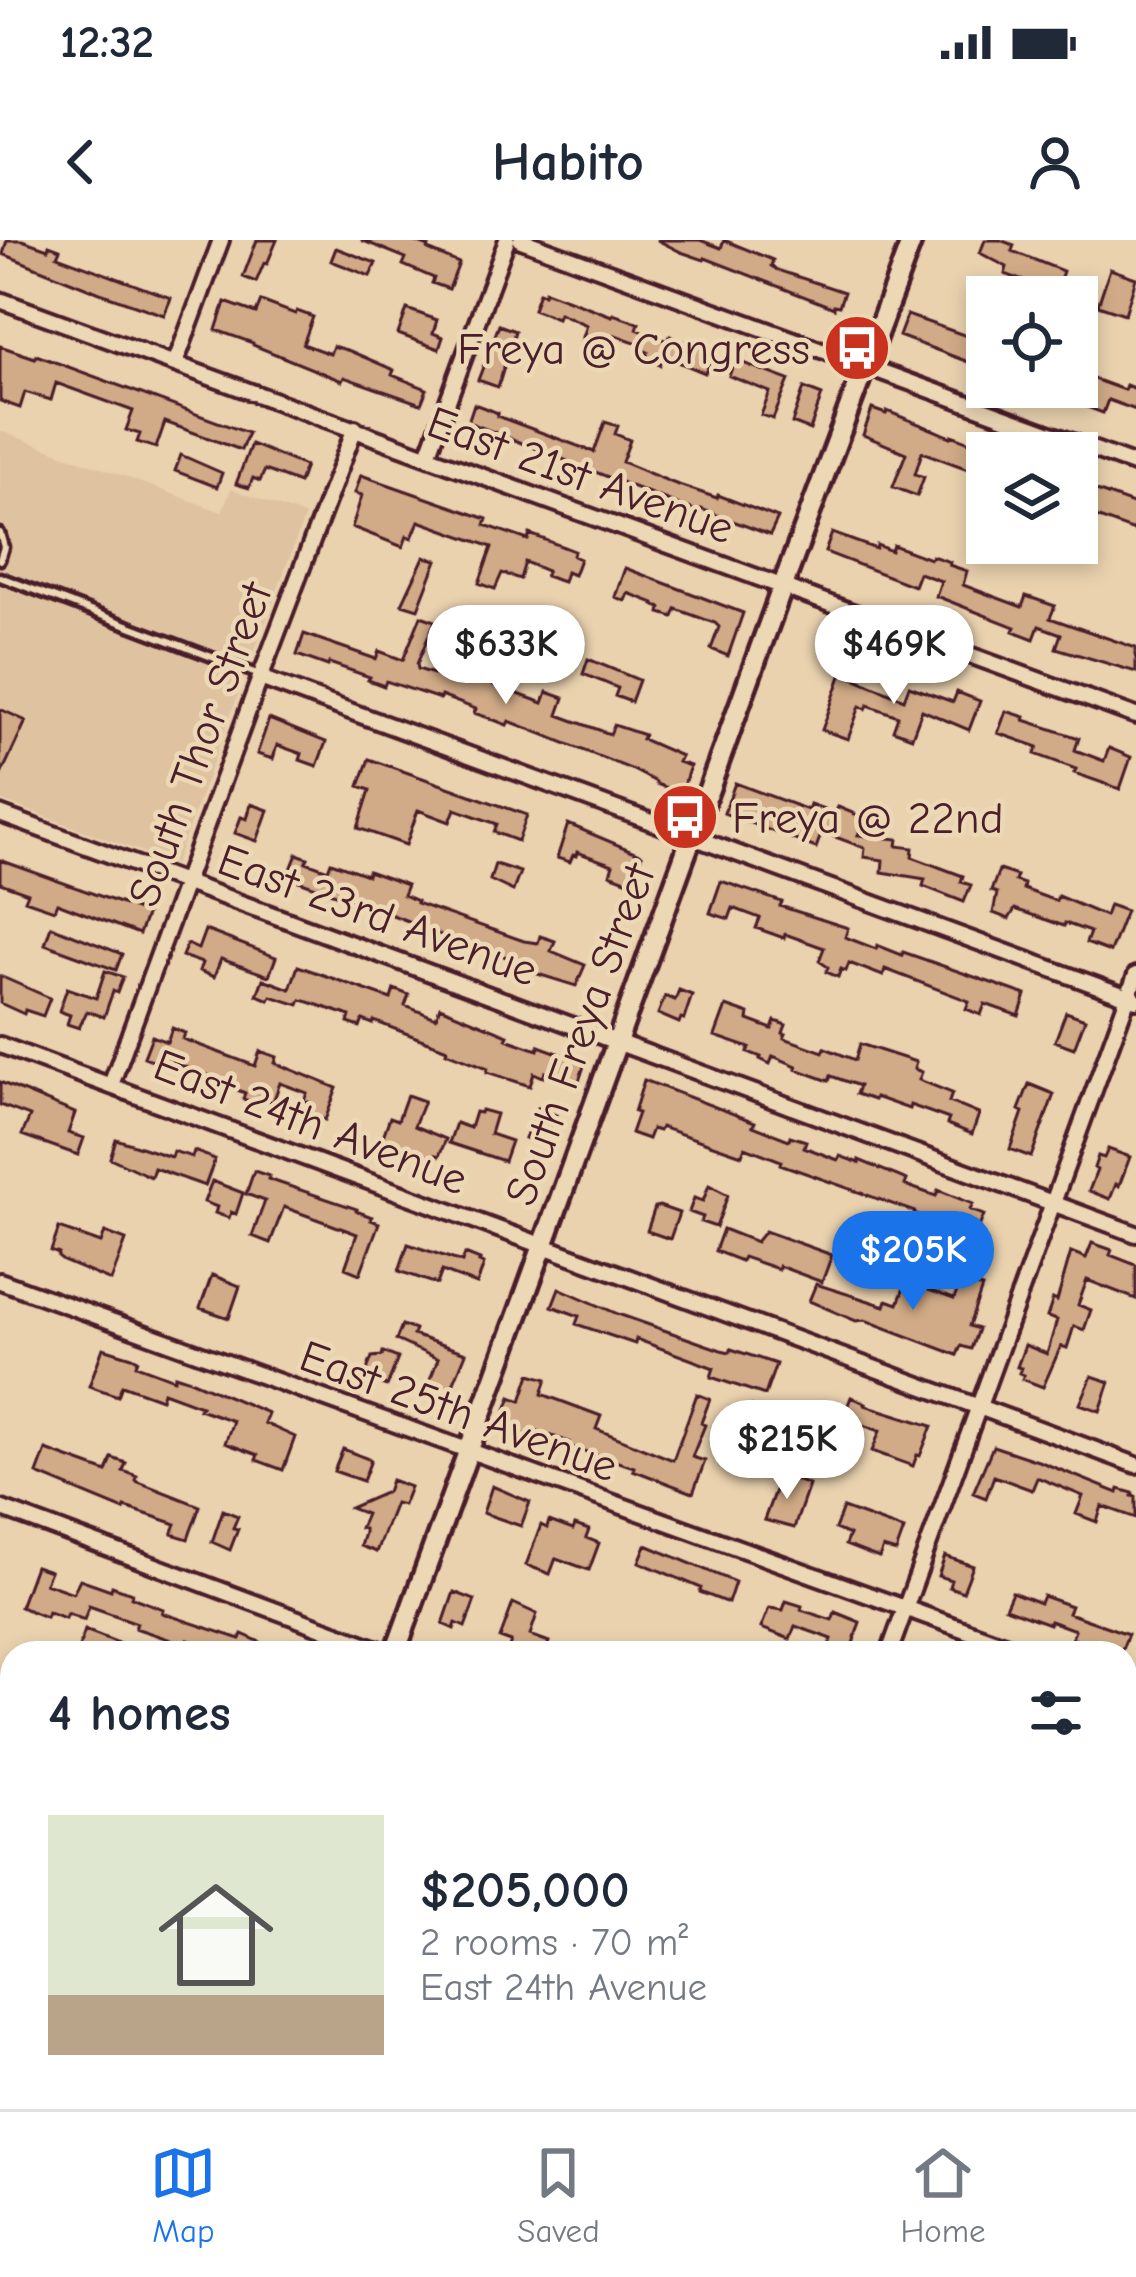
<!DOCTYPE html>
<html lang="en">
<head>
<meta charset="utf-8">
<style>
  body { margin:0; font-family:"Comic Neue",sans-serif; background:#f6f6f7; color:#1f2937; height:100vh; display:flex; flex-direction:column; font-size:45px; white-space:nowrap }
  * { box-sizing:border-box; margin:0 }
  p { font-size:39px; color:#747a83 }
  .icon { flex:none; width:66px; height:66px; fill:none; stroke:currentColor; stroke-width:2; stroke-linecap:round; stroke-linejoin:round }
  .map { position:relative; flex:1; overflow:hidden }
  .panel { position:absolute; left:0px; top:1401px; width:1137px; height:468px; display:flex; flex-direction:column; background:#fff; border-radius:36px 36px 0 0; box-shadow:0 6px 18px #0003 }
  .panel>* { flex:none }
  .controls { position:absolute; left:966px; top:36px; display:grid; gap:24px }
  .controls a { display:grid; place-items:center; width:132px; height:132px; border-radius:0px; background:#fff; box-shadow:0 6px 18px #0003; font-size:60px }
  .price { position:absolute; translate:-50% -102px; padding:0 27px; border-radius:42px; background:#fff; color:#222; font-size:39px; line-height:78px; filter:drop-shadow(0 3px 6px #0008) }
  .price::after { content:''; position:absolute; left:50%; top:72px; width:36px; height:27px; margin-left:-18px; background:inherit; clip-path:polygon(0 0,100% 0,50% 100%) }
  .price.current { background:#1a73e8; color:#fff }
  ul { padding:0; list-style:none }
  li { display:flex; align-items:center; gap:36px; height:300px; padding:0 48px }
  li+li { border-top:3px solid #e0e1e3 }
  li span { display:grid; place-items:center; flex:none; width:336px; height:240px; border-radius:0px; color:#555 }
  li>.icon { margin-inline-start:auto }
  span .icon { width:144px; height:144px; fill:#fffc; stroke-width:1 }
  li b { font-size:51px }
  h2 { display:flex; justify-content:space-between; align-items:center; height:144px; padding:0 48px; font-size:51px }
  .status { display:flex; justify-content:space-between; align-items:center; height:84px; padding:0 60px; background:#fff; direction:ltr }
  .status svg { height:33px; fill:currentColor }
  header { display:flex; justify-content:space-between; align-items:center; height:156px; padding:0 48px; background:#fff; font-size:54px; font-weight:700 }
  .tab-bar { display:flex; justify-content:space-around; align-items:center; height:168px; border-top:3px solid #e0e1e3; background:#fff; font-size:33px; color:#747a83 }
  .tab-bar a { display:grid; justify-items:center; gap:6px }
  .tab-bar .current { color:#1a73e8 }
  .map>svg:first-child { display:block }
  .built { fill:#dfc3a1 }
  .building { fill:#d1ab87; stroke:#4a1f2b; stroke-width:3 }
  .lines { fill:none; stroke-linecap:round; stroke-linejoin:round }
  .service-casing { stroke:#4a1f2b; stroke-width:15 }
  .minor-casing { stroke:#4a1f2b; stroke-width:22 }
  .secondary-casing { stroke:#4a1f2b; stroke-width:27 }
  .service { stroke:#edd8b6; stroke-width:6 }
  .minor { stroke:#edd8b6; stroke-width:14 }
  .secondary { stroke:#edd8b6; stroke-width:18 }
  .labels { text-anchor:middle; stroke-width:9; stroke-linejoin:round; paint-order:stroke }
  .poi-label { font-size:45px; fill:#4a1f2b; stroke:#edd8b6; text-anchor:end }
  .street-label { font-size:45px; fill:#4a1f2b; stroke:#edd8b6 }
</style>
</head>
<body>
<div class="status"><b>12:32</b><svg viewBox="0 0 49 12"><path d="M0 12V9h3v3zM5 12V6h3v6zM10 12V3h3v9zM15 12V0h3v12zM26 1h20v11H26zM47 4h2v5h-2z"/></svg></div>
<header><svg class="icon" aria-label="back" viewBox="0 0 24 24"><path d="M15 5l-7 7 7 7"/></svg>Habito<svg class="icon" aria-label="person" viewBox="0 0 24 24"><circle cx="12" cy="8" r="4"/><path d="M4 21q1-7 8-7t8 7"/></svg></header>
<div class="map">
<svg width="1136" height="1869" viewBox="0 0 1136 1869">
  <rect width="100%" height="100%" fill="#ead2af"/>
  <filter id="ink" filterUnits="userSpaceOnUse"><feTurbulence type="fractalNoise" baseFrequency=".00833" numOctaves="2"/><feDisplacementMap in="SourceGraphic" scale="24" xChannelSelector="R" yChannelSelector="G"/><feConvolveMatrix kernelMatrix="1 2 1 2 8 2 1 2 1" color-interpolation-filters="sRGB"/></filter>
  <g filter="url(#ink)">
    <path class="built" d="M0,191l222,81 9,-23 74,27 -130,348 -175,-64z"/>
    <path class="building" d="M7,0h15l26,9 1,-4 11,4 -3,7 114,42 -7,17 -64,-22 -97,-39z
      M257,0h20l-10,24 -3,-1 -8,19 -13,-5z
      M361,0h50l18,7 -1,3 31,13 -10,26 -17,-6 2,-5 -31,-13 3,-7z
      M657,0h43l21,8 3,-8 49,20 -2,6 6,4 67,22 -5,14 -5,-1v3l-129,-50 -1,2 -23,-8z
      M985,0h15l14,5 -2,6 51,20 -9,26h-23l4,-12 -30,-11 2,-7 -27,-14z
      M336,8l40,15 -6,13 -39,-15z
      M1110,29l26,9 -11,36 -27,-9z
      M545,51l67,25 1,-2 26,9 -2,6 31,12 2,-5 36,14 -2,3 8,3 -7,17 -41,-17 -4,9 -14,-6 2,-7 -9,-4 2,-4 -26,-9 -8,20 -8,-3 -1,3 -19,-6 8,-24 -28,-12 -2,5 -24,-9 6,-17 5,2z
      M261,61l34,13 2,-3 16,6 -10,27 27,10 3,-8 17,5 44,19 -2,5 35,14 -6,15 -77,-27 -2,4 -89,-36v-2l-37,-13 9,-28 31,11z
      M407,69l30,11 -4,13 10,4 -4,12 -41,-15z
      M907,75l80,28v26l-88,-33z
      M499,85l16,6 -17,56 -20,-7z
      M0,106l35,12 1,-3 212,78 -7,17 -76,-28 -9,26 -19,-6 3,-8 -14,-4 7,-19 -77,-28 -5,17 -26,-8 -5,16 -20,-7z
      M735,120l54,20 -16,39 -12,-4 9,-23 -41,-16z
      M1077,133l47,17 2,-5 10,4v21l-28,-10 -5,13 -67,-25 41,-1z
      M804,148l18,7 -12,35 -18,-7z
      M474,164l24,9 -1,3 97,36 11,-30 13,4 -3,8 15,6 -8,22 51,21 44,15 1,-3 60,23 -8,17 -69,-26 -1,3 -18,-6 -214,-84z
      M872,169l14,5 1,-3 64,26 1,-2 30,12 -1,2 6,2v25l-65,-24 -7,22 9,3 -7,19 -24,-9 13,-34 -43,-18z
      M251,204l54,22 -6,17 -34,-13 -5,11 -7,-3 -4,10 -13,-4z
      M181,215l41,18 -5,14 -42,-16z
      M361,235l126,44 -2,6 43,15 2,-6 44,17 -1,5 7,3 -6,16 -8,-3 -3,10 -18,-6 2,-5 -22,-9 -5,17 -18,-6 -7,16 -16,-6 13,-36 -73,-26 -7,17 -5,-2 -4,11 -51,-20 10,-32 -7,-2z
      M1077,244l59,21 -2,26 -57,-21z
      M832,293l44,16 1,-4 14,6 2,-6 37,14 2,-3 18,6 -1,3 18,6 -4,14 59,22 4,-11 29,10 -5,12 86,30v24l-80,-24 5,-14 -22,-8 -5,13 -21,-8 2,-4 -79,-31 5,-15 -22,-8 -5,13 -89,-34z
      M424,317l13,3 -19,49 -16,-5z
      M625,328l118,45 -15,43 -17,-7 8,-22 -4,-4 -39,-14 -3,8 -13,-4 1,-5 -8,-3 1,-2 -26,-10 -3,8 -10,-4z
      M421,376l14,5 -18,43 1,5 50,16 3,-8 72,26 4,-11 17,6 -6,17 52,19 4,-9 30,10 -2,4 39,17 -3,6 12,4 -9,27 -25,-9v-2l-25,-13 -122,-48 -2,4 -18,-7 -15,-5 2,-4 -35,-13 -1,3 -54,-18 -2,5 -16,-6 2,-3 -41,-14 -1,3 -31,-11 7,-21 72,25 3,-8 24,9z
      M588,419l51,21 -8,22 -16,-6 3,-8 -35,-14z
      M842,433l62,26 5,-13 44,16 4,-10 23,9 -11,29 -47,-20 -10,27 -19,-7 5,-14 -30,-11 -2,4 -6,-3 -12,33 -26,-9z
      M0,469l26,12 -26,56z
      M1006,471l19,6 -1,3 55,18 -4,12 29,11 5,-13 22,9 -11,32 -46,-16 2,-4 -41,-15 3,-7 -40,-14z
      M269,479l57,23 -9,24 -17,-6 2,-6 -25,-9 -4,14 -16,-5z
      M369,519l158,56 -9,26 -24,-9 3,-8 -42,-15 -5,13 -32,-12 -12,35 -48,-17 12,-38 -11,-4z
      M735,543l73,27 2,-6 25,9 3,-6 27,11 -7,17 40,4 -1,7 16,2 -1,9 51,19 -2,6 10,3 -7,17 -41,-16 2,-7 -43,-7 1,-12 -19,-3 1,-9 -43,-16 -6,16 -92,-35z
      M251,564l17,6 -11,31 -22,-8 6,-16 6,2z
      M568,584l74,31 -11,27 -21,-8 3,-9 -36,-13 -1,4 -3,-1 -3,7 -13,-4z
      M297,614l11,4 -2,4 22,8 3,-8 36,13 1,-4 39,14 -4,10 14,6 -1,2 108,38 14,2 2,-7 15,5 -4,10 34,14 -9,21 -48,-15 2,-6 -110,-37 1,-2 -44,-17 -89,-32z
      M0,620l147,53 -8,21 -82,-31 -3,7 -29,-10 3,-7 -28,-10z
      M495,624l25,8 -7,19 -23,-11z
      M999,630l18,6 -2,5 9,3 -1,5 33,12 2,-5 47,20 4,-11 17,6 -16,41 -24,-9 4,-11 -25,-9 -1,3 -49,-17 -6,10 -16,-6 4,-20 -6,-2z
      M721,641l61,21 -2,4 68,22 -3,9 31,12 1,-4 25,10 1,-3 123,43 -7,21 -34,-12 -4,11 -15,-6 3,-8 -84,-32 -2,7 -34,-13 -3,8 -5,-2 -3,8 -12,-5 2,-5 -9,-6 5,-13 -39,-14 -1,4 -28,-10 4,-10 -27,-10 -4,11 -19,-6z
      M51,686l71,28 -6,16 -71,-26z
      M205,690l71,27 -7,19 -48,-17 -7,18 -15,-6 3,-8 -20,-7 5,-12 11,5z
      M298,726l93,33 3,-10 15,6 -4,11 31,12 4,-11 68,28 -2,4 32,11 1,-4 46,17 -7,21 -33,-12 -2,5 -9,-4 -4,13 -43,-14 1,-4 -42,-16 1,-3 -73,-28 -1,3 -10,-4 -3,7 -12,-4 2,-7 -41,-14 -8,-2 -2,5 -28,-9 -2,4 -12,-5 6,-16 27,10z
      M105,731l18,6 -6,16 -4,-2 -9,26 -17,-6 -8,17 -12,-4 3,-9 -11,-4 8,-23 29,10z
      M0,736l50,22 -7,18 -18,-6 -1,4 -24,-11z
      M679,750l13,5 -8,24 -3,-1 -2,5 -21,-9 7,-18 10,4z
      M726,766l23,8 -1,6 24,9 3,-8 11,4 -3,8 3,1 -2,4 39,14 2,-4 30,12 5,-16 56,18 -2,7 8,3 -3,8 33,13 -3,9 30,12 -7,20 -25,-10 2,-5 -39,-14 -1,4 -34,-12 -1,3 -18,-6 3,-8 -28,-10 -2,5 -33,-12 1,-3 -24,-10 -3,8 -10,-5 1,-2 -13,-5 2,-4 -35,-12z
      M1066,772l19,7 -11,29 -19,-7z
      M172,788l13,5 -2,6 72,27 5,-15 17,6 -2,6 62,25 -12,32 -18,-8 4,-9 -7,-2 3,-8 -27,-10 -7,19 -13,-5 -2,7 -15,-5 2,-6 -28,-11 1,-3 -46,-17 -2,5 -26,-10 8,-21 15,6z
      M644,840l111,42 -2,4 36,14 1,-4 16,5 -2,6 34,13 2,-4 19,7v-3l48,20 -2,5 31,11 2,-6 35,14 -3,6 14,5 -9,22 -61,-23 1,-2 -135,-48 1,-3 -36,-14 -3,8 -81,-28 -2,4 -7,-2 -4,10 -17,-6 7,-20 -4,-1z
      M0,842l75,31 -7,20 16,5 -6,17 -56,-20 8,-19 -30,-11z
      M1029,844l25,10 -23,63 -21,-8 13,-37 -4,-2z
      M407,855l17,6 -10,25 32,13 -7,17 -3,-1 -1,4 -53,-20 8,-22 8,3z
      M538,868l18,7 -5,12 -6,-2 -7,18 -13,-5z
      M481,870l15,4 -6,20 21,7 -7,20 -55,-18 7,-20 14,5 5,-16 5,1z
      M116,899l55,18 2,-6 19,6 2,-6 21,8 -10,27 -51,-18 -3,9 -41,-19z
      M1108,909l22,8 -11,29 -3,-2 -6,15 -21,-8 8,-21 -3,-2 4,-12 6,2z
      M254,931l15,5 -1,3 89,30 -1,2 16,6 -1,3 8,3 -19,51 -15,-6 12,-34 -73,-27 -14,36 -18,-7 13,-35 -19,-7z
      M212,941l31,12 -7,21 -5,-2 -2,6 -14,-5 2,-6 -13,-5z
      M709,945l19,10 -12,32 -15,-5 2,-5 -14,-5 5,-14 9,3z
      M659,966l20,7 -9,26 -23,-8 8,-24z
      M59,988l42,15 4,-11 21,8 -15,41 -48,-20 -5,-4 1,-3 -8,-3z
      M723,989l33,13 9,-11 67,24 -10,27 -43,-16 -1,3 -35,-12 -2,4 -26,-10z
      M1092,1003l20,7 -2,5 26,10v34l-49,-19 -9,25 13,5 -7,20 -10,-4 -7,22 -6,-2 -18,41 -21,-8 2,-4 -5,-2 2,-5 -4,-1 8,-22 22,9 10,-34 -10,-3 6,-18 4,2 14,-49 15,6z
      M408,1004l54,18 3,-8 15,6 -1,2 5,2 -7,20 -35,-13 -5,13 -38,-13z
      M911,1029l14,5 -5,13 34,12 7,-18 21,7 -13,38 9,3 -7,20 -10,-3 -4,9 -92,-35 -9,1 -47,-20 7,-17 69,22 2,-6 11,4z
      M212,1035l28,11 -11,32 -29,-10z
      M559,1048l59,26 103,36 9,2 1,-3 45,15 -11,31 -54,-18 3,-9 -78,-29 -1,5 -59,-20 3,-8 -27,-10z
      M402,1085l13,5 -2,5 53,18 -19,46 -21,-9 12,-31 -42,-19z
      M103,1108l29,9 6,3 -2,5 38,14 1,-4 15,5 78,33 -4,10 31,14 -12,33 -27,-10 2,-5 -33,-12 8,-22 -34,-12 2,-3 -38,-14 -2,7 -39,-14 -4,11 -29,-10z
      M383,1112l15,6 -11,28 -23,-8 8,-21 10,-1z
      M530,1134l17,5 -5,15 59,22 -5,13 77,31 24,-66 13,5 -9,24 4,2 -13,32 13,4 -12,32 -60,-23 1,-3 -66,-21 1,-4 -37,-13 -3,7 -29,-11 11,-28 10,4z
      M1092,1136l18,6 -10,29 -20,-7z
      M851,1157l15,6 -1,2 67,21 -12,30 -3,-1 -4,11 -41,-15 8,-20 -26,-9 -10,30 -33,-14 8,-21 22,7z
      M752,1166l22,7 -9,24 -21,-7z
      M993,1206l48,16 77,31 1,-4 14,4 -1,3 4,1v21l-34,-12 -5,16 -21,-8 7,-18 -44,-18h-2l-5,12 -38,-14 -8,22 -13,-5z
      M343,1209l28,11 -8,21 -29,-10z
      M46,1210l61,22 5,-14 14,5 -3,8 14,5 -1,5 64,25 -12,33 -16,-5 4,-10 -51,-17 -1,3 -87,-36z
      M781,1234l28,11 -15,43 -30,-8z
      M391,1240l19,7 -7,18 -8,-2 -19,49 -16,-6 4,-13v-4l-4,-1 6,-14 -16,-6 37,-16z
      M492,1246l38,16 -9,24 -38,-13z
      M843,1268l61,22 -8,22 -13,-4 -4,10 -34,-13 4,-10 -14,-6z
      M223,1270l15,6 -5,12 5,1 -8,21 -18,-8z
      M549,1281l24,9 2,-5 14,5 -3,8 13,5 -10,27 -33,-12 -6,16 -24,-9 15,-40 6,3z
      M646,1305l89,37 -7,21 -28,-11 1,-4 -62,-26z
      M945,1316l28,10 -10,26 -14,-5 2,-7 -13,-4z
      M35,1326l15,5 -5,12 28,10 7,-14 31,11 1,-4 20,7 -1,4 32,12 -1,4 78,26 2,-5 43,19h-61l-36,-13 -2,5 -51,-17 2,-5 -48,-17 -5,14 -17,-7 -2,5 -17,-6 -2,5 -26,-10z
      M454,1352l21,8 -10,27 -9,-4 -2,6 -11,-5z
      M1012,1352l28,11 3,-7 28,10 -3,7 60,21 -7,18 -26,-10 -2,4 -21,-8 3,-8 -25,-9 -1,3 -44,-16z
      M786,1361l16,5 -1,4 31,10 3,-8 25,10 -10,31h-23l5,-14 -37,-13 -5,13 -29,-11 8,-20 14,2z
      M513,1363l24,11 -7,21 19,7 -4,11h-38l4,-11 -11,-4z
      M85,1390l57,22v1h-56l-8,-3z
      M563,1857h16l15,5 1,-5 21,2 -3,10h-54z"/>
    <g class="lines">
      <defs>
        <path id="service" d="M0,293l4,14 -4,13
          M0,337l257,97"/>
        <path id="minor" d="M521,0l615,225
          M0,60l1136,416
          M175,124l46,-124
          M428,215l79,-215
          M260,438l876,322
          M0,574l1136,420
          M0,805l1136,420
          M111,845l149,-407 95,-250
          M0,1041l1029,372
          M0,1268l389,145
          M889,1413l247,-678
          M1125,1447l11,4
          M0,1500l12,4
          M1125,1680l11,4
          M0,1733l12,4
          M344,1857l33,12
          M981,1857l33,12
          M721,1869l4,-12"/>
        <path id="secondary" d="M395,1413l387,-1065 130,-348
          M227,1869l5,-12"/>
      </defs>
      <use href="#service" class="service-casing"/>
      <use href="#minor" class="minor-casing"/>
      <use href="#secondary" class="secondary-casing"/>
      <use href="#service" class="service"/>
      <use href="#minor" class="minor"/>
      <use href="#secondary" class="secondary"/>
    </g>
  </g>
  <defs>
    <symbol id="bus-disc" viewBox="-11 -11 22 22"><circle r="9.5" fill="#c8321e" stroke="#edd8b6"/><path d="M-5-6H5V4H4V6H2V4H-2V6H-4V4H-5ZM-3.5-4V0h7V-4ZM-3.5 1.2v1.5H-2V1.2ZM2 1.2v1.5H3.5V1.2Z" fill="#fff"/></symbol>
  </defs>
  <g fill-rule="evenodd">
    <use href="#bus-disc" x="819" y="70" width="76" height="76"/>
    <use href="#bus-disc" x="647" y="539" width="76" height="76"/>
  </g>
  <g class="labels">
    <g class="poi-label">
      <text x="810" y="124">Freya @ Congress</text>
      <text x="732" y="593" text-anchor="start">Freya @ 22nd</text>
    </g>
    <g class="street-label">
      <text transform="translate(581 234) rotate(20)" y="16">East 21st Avenue</text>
      <text transform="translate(199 504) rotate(-70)" y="16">South Thor Street</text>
      <text transform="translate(378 674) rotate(20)" y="16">East 23rd Avenue</text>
      <text transform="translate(579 794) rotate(-70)" y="16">South Freya Street</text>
      <text transform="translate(311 881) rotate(21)" y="16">East 24th Avenue</text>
      <text transform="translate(459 1170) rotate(20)" y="16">East 25th Avenue</text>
    </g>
  </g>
</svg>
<div class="controls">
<a><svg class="icon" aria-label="locate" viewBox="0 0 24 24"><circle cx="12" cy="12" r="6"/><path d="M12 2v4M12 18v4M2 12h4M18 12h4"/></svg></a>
<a><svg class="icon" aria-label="layers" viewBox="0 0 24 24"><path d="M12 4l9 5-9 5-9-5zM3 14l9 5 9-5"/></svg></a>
</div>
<b class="price" style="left:506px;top:467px">$633K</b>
<b class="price" style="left:894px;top:467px">$469K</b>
<b class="price current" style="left:913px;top:1073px">$205K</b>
<b class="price" style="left:787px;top:1262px">$215K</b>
<section class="panel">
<h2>4 homes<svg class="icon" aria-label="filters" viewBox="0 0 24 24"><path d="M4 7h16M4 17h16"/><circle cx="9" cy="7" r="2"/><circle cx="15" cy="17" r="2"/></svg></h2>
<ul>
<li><span style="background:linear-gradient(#dfe7d0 75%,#b9a48a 0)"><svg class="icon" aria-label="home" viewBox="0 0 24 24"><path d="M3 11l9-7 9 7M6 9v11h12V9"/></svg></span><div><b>$205,000</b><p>2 rooms · 70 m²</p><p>East 24th Avenue</p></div></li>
</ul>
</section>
</div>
<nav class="tab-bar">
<a class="current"><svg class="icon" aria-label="map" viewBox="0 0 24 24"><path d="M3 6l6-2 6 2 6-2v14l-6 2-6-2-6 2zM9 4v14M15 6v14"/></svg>Map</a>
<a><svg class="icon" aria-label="saved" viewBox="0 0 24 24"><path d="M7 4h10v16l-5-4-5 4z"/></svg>Saved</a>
<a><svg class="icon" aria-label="home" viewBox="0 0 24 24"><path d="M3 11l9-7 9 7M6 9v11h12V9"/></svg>Home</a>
</nav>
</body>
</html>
